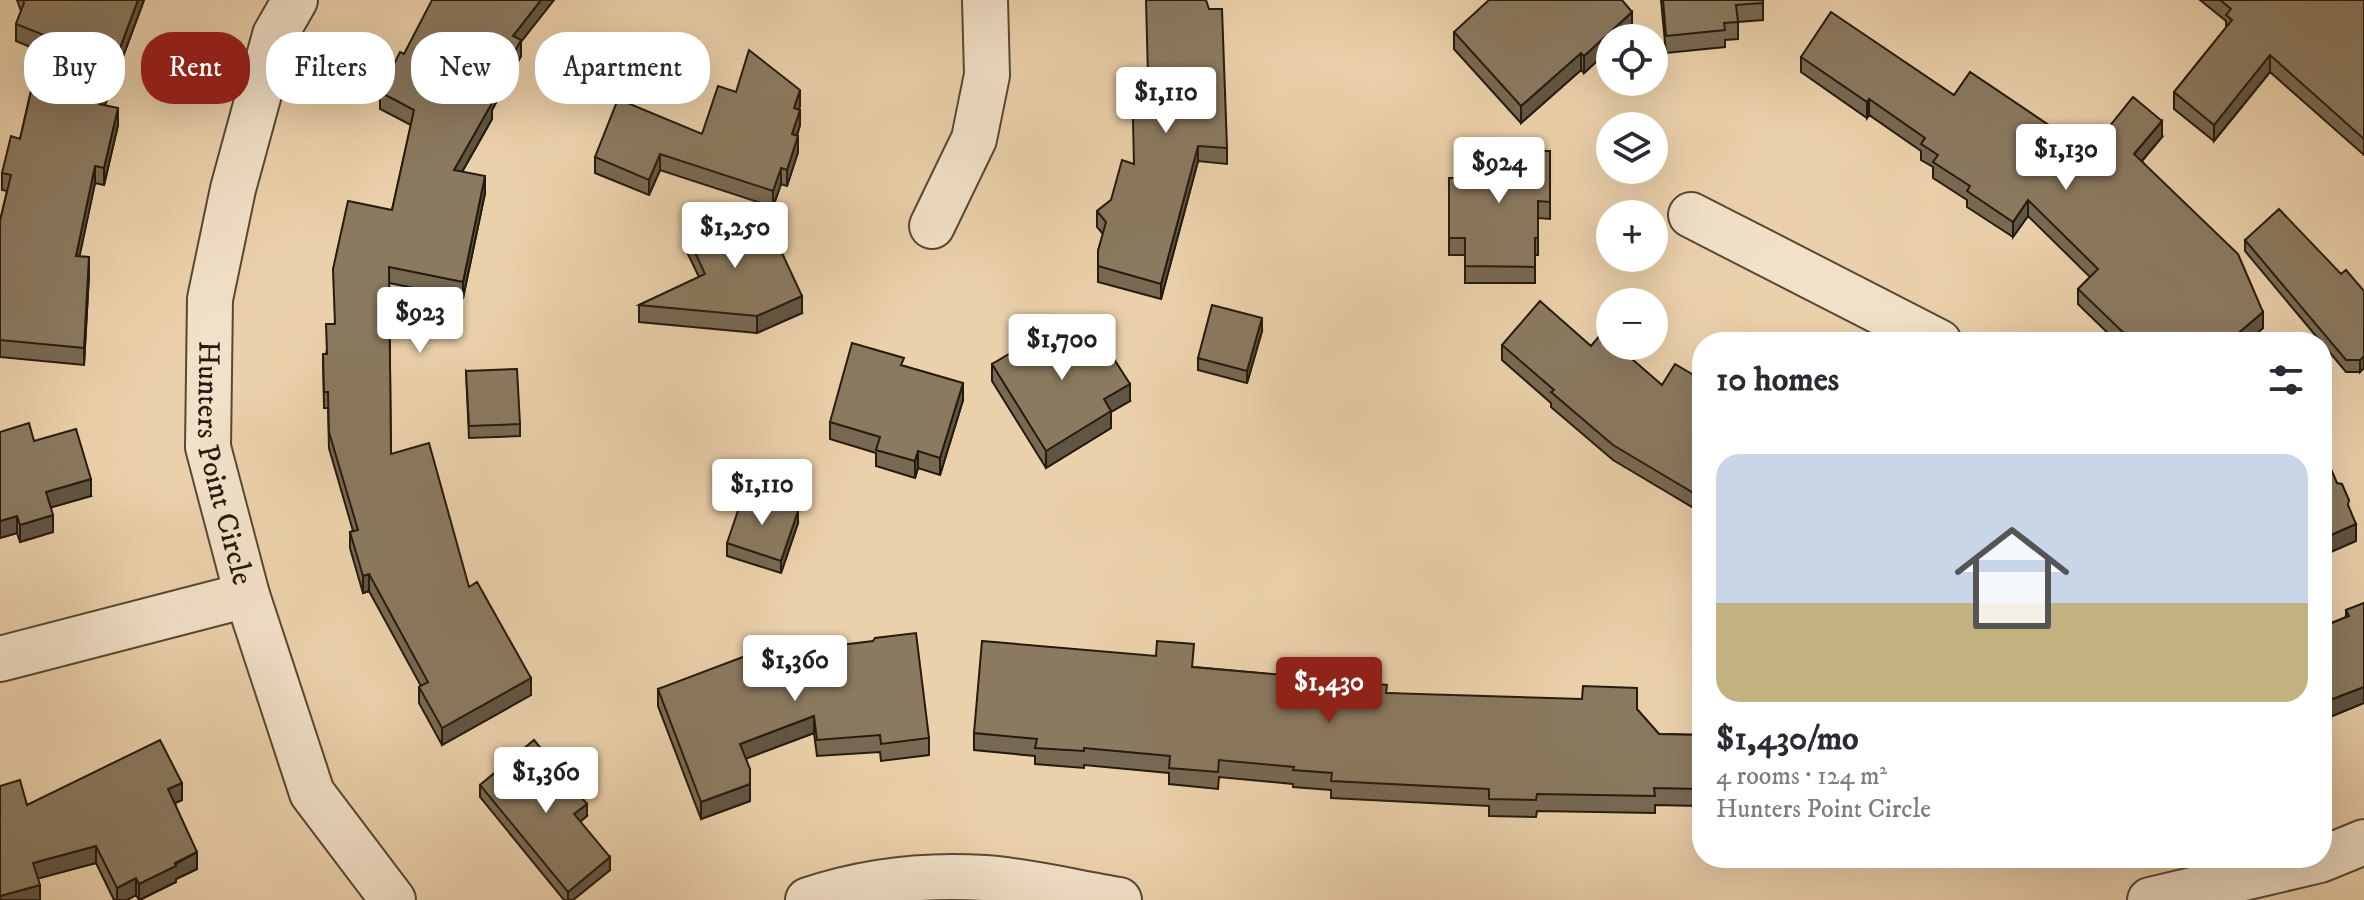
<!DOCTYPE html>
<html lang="en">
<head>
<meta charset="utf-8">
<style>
  body { margin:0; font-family:"IM FELL DW Pica",serif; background:#f2f2f3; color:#2b2b33; height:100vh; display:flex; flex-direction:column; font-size:30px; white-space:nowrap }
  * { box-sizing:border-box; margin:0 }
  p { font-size:26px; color:#7c7c81 }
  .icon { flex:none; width:44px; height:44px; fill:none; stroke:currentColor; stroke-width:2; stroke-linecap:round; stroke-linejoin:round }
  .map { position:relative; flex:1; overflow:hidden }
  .side { position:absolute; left:1692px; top:332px; width:640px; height:536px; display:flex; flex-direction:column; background:#fff; border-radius:32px; box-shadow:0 8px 32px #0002 }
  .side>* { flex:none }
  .hud { position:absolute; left:24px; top:32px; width:760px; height:72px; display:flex; gap:16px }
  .controls { position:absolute; left:1596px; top:24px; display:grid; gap:16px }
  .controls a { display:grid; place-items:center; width:72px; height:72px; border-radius:50%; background:#fff; box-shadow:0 8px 32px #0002; font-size:40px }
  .price { position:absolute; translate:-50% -68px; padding:0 18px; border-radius:8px; background:#fff; color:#222; font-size:26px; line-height:52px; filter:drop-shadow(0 2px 4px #0008) }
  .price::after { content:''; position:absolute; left:50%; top:48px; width:24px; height:18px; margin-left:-12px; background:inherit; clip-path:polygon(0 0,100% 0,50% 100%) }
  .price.selected { background:#8f2418; color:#fff }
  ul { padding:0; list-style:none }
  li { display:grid; align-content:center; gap:16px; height:424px; padding:0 24px }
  li span { display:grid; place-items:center; height:248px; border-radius:24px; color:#555 }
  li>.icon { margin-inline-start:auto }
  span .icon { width:144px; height:144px; fill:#fffc; stroke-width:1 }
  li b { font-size:34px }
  h2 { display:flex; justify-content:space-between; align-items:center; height:96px; padding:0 24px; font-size:34px }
  .tag { padding:0 28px; border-radius:32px; background:#fff; box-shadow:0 8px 32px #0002; font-size:28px; line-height:72px }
  .tag.selected { background:#8f2418; color:#fff }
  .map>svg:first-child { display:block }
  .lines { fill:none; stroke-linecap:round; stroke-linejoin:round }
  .minor-casing { stroke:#564835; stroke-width:48 }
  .minor { stroke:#f2e1c8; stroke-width:44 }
  .wall { fill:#786953; stroke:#241b0e; stroke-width:2 }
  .shaded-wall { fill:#615543; stroke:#241b0e; stroke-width:2 }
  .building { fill:#8b7a60; stroke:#241b0e; stroke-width:2 }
  .labels { text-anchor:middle; stroke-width:6; stroke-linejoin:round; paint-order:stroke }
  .street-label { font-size:30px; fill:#241b0e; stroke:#f2e1c8 }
</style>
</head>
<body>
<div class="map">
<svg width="2364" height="900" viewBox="0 0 2364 900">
  <rect width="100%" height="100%" fill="#ebd1ab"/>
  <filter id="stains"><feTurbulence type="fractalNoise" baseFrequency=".0025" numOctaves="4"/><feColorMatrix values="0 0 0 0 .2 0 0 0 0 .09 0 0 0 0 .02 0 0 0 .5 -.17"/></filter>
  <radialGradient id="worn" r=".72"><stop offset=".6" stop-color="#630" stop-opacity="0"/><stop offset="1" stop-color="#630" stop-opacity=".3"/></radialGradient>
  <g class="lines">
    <defs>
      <g id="minor">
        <path id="s1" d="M295,0l-20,35 -42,154 -23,110 -2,148 39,148 65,198 81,107"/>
        <path d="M1691,215l248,127"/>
        <path d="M932,226l42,-87 13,-64 -2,-75"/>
        <path d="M0,659l247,-64"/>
        <path d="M808,900c57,-19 117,-26 177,-22 43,3 91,15 134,22"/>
        <path d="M2150,900l170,-40 44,-18"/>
      </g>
    </defs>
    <use href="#minor" class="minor-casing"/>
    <use href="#minor" class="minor"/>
  </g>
  <path class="wall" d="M17,0h127l-39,105 13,20 -14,60 -9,-2 -16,73 10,18 -5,91 -84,-8v-136l7,-30 -5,-1v-17l18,-34 20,-88 -24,-10v-17l5,-13z
    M1661,0h102v20l-25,2v17l-13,1v7l-59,6z
    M2200,0h164v155l-94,-83 -56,69 -40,-32v-17l52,-64v-7z
    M1632,29l-22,9v11l-26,24 -3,-3 -60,53 -67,-74v-17z
    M521,42v14l-29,54v9l-30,53 23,21 -22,105 -74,-15 2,171 140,241 -89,50 -23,-42v-16l2,-1 -52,-95 -6,2 -13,-45v-16l3,-1 -24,-83 -1,-40h-4l-1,-54h3l8,-30 58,-114 19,-85 -31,-16v-17l24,-38z
    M1801,57l153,38 135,57 73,-15 -20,24 121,167 -17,14h-129l-39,-38v-15l12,-12 -62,-61 -15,21 -46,-30v-7l-34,-22v-11l-12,-7v-9l-52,-36 -2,3 -66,-46z
    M1148,77l79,71v16l-29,-3 -37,138 -63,-17v-31l5,-17 -6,-7v-16l14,-11 23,-36z
    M736,92l64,14 -1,3 1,16 -3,11 1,16 -11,34 -6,-2 -8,23 -113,-37 -11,25 -54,-22v-16l107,-23z
    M1550,151v68l-12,-1v37h-3v28h-70v-28h-16v-77h10z
    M687,235l115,78 -45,20 -118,-11v-17l60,-28 -12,-25z
    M2245,240l96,34 23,17 -4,81h-14l-101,-121z
    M1262,331l-15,52 -49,-13v-12z
    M1046,342l84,59 -19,11v16l-65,40 -54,-87v-17z
    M1502,345l160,40 40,-5v133l-89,-53 -62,-53v-4l-49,-43z
    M904,366l59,34 -23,75 -22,-7 -3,10 -39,-12v-13l-46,-14v-17z
    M466,371l54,53v12l-51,2z
    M34,441l57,55 -40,11 2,25 -33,10 -3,-9 -17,5z
    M798,523l-17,50 -54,-17v-13z
    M2364,603v100l-34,14 -8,-21v-69l24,-10v-7z
    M758,655l171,83v17l-48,6 -1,-9 -63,4 -3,-23 -68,25 4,43 -49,18 -43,-113v-17z
    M1194,667l170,16 23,10 250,17 22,24 43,1v62h-3v9l-44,-1v8l-118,-2 -1,6 -47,-1v-10l-158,-8v-8l-38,-3v-3l-74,-7 -1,12 -49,-5v-11l-85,-8v3l-49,-4v-8l-61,-6v-17z
    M480,785l107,31 -7,6 30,48 -37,30h-9l-84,-103z
    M182,800l-7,3 22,66 -21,10v3l-36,18h-1l-3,-5 -9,5h-13l-18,-37 -58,15 2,22 -13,-95z"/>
  <path class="shaded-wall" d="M138,0h6l-45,121v-17z
    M541,0h13l-33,42v14l-29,54v9l-38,67v-16l37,-74 22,-60z
    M1632,12v17l-10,9h-12v11l-26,24v-17z
    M1581,53v17l-60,53v-17z
    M2270,55v17l-56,69v-16z
    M800,90v16l-6,17v-15z
    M1869,99v16l-2,3v-16z
    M118,108v17l-14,60v-17z
    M800,110v15l-8,25v-16z
    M2162,121v16l-28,33v-16z
    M798,136v16l-11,34v-16z
    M1198,146v15l-37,138v-15z
    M660,154v16l-11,25v-15z
    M95,166v17l-19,90v-17z
    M781,168v16l-8,23v-16z
    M485,176v17l-22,105v-16z
    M2028,200v16l-15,21v-15z
    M89,257v17l-5,91v-17z
    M802,296v17l-45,20v-17z
    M2263,312v16l-17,14h-18z
    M1262,318v13l-15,52v-12z
    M2364,356v12l-4,4v-12z
    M963,383v17l-23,75v-17z
    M1130,384v17l-19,11v16l-65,40v-17l58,-52z
    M918,451v17l-3,10v-17z
    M91,479v17l-45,13v-17z
    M798,511v12l-17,50v-12z
    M53,515v17l-33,10v-17z
    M17,516v17l-17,5v-17z
    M2356,524v17l-34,15v-17z
    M369,574v17l-6,2v-17z
    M531,678v17l-89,50v-17z
    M2364,687v16l-34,14v-17z
    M814,716v17l-74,28v-17z
    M182,783v17l-14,6v-17z
    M750,784v17l-49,18v-17z
    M587,804v12l-13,10v-12z
    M96,846v17l-63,17v-17z
    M197,852v17l-21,10v3l-37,18v-16z
    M610,857v13l-37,30h-5v-8z
    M136,878v17l-9,5h-10v-12z
    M40,885v15h-40v-4z"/>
  <path class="building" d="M23,0h115l-39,104 19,4 -14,60 -9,-2 -19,90 13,1 -5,91 -84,-8v-119l11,-46 -9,-2 9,-37 9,3 24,-104 -28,-11 8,-21z
    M432,0h109l-28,36 8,4 -30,56 1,7 -38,67 31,6 -22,106 -74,-15 2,187 38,-11 40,144 8,-5 54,96 -89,50 -23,-41 9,-5 -59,-108 -6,2 -13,-44 8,-2 -29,-98 -1,-40h-4l-1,-38h4l-1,-30h9l-2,-55 15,-68 44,9 22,-100 -34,-18 20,-40 4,2z
    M1146,0h60l3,9h13l5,139 -29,-2 -37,138 -63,-18v-15l8,-29 -9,-11 14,-11 11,-40 12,4 -2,-86 16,-1z
    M1489,0h133l10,12 -48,44 -3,-3 -60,53 -67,-74z
    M1663,0h100v3l-27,2 2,17 -14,1 1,7 -59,6z
    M2220,0h144v139l-94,-84 -56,70 -40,-33 58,-72 -6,-5 5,-6z
    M1831,12l123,83 16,-23 119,80 44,-55 29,24 -28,33 104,100 25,58 -35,30h-103l4,-4 -51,-49 20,-20 -70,-69 -15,22 -46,-31 3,-5 -37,-24 5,-7 -17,-11 4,-6 -56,-39 -2,3 -66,-45z
    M749,50l51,40 -6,18 6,2 -8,24 6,2 -11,34 -6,-2 -8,23 -113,-37 -11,26 -54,-23 23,-58 84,35 16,-48 18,6z
    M1459,150l91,1v51l-12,-1v37h-3v29l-70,-1v-28h-16v-60h10z
    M747,208h14l41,88 -45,20 -118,-11 66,-31 -18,-39z
    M2279,209l62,65 5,-4 18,21v65l-4,4h-14l-101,-120z
    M1540,301l51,45 11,-13 8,7v6h7l45,39 13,-21 27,16v118l-89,-53 -62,-53 3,-2 -52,-45z
    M1212,305l50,13 -15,53 -49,-13z
    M1087,317l43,67 -26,15 7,12 -65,40 -54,-87 49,-29 5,7z
    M852,343l52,15 -3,7 62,18 -23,75 -22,-7 -3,10 -39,-11 4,-13 -50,-15z
    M517,369l3,55 -51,2 -3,-55z
    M29,423l5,18 42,-12 15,50 -45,13 7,23 -33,10 -3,-9 -17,5v-89z
    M2322,448l15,35 5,1 7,16 -1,5 8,19 -34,15z
    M744,493l54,18 -17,50 -54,-18z
    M2364,603v84l-34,13 -8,-21v-52l27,-11 -3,-6z
    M916,633l13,105 -48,6 -1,-9 -63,5 -3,-24 -74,28 10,25v15l-49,18 -43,-113 98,-37 2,3 115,-14 2,-3z
    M982,641l174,15 1,-15 37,3 -2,23 149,13 6,-3 14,1 3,5 23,2 -1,8 196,6 1,-13 54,2v21l22,25 43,1v45h-3v9l-45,-1 1,8 -118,-2 -1,6 -47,-1v-10l-158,-8 1,-8 -39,-3 1,-3 -75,-7 -1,12 -49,-4 1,-12 -86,-8v3l-49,-3 2,-9 -63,-6z
    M160,740l22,43 -14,6 29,63 -22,11 1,3 -37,18 -3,-6 -19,10 -21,-42 -63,17 7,22 -40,11v-110l20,-6 7,25z
    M534,740l53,64 -13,10 36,43 -42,35 -88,-107z"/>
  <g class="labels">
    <g class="street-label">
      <text dy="10" stroke="none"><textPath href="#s1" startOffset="478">Hunters Point Circle</textPath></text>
    </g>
  </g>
  <rect width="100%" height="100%" filter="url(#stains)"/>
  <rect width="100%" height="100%" fill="url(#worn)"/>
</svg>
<div class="controls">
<a><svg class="icon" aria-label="locate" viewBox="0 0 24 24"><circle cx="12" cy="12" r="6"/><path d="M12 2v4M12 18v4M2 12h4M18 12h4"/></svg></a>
<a><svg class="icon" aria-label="layers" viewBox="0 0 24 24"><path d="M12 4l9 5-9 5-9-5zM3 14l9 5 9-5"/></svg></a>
<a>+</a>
<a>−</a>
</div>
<b class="price" style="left:1166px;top:135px">$1,110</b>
<b class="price" style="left:2066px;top:192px">$1,130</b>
<b class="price" style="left:1499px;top:205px">$924</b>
<b class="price" style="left:735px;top:270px">$1,250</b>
<b class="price" style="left:420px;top:355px">$923</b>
<b class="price" style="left:1062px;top:382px">$1,700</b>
<b class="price" style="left:762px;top:527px">$1,110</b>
<b class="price" style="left:795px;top:703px">$1,360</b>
<b class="price selected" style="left:1329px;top:725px">$1,430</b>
<b class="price" style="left:546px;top:815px">$1,360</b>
<div class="hud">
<a class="tag">Buy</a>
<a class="tag selected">Rent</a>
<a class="tag">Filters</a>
<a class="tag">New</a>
<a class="tag">Apartment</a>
</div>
<section class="side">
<h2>10 homes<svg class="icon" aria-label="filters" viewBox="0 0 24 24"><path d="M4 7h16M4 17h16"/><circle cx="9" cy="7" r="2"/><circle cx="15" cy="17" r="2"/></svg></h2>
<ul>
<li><span style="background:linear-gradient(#c9d6e8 60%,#c2b280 0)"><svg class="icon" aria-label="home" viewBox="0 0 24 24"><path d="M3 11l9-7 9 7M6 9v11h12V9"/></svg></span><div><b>$1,430/mo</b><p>4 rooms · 124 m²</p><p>Hunters Point Circle</p></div></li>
</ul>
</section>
</div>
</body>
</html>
